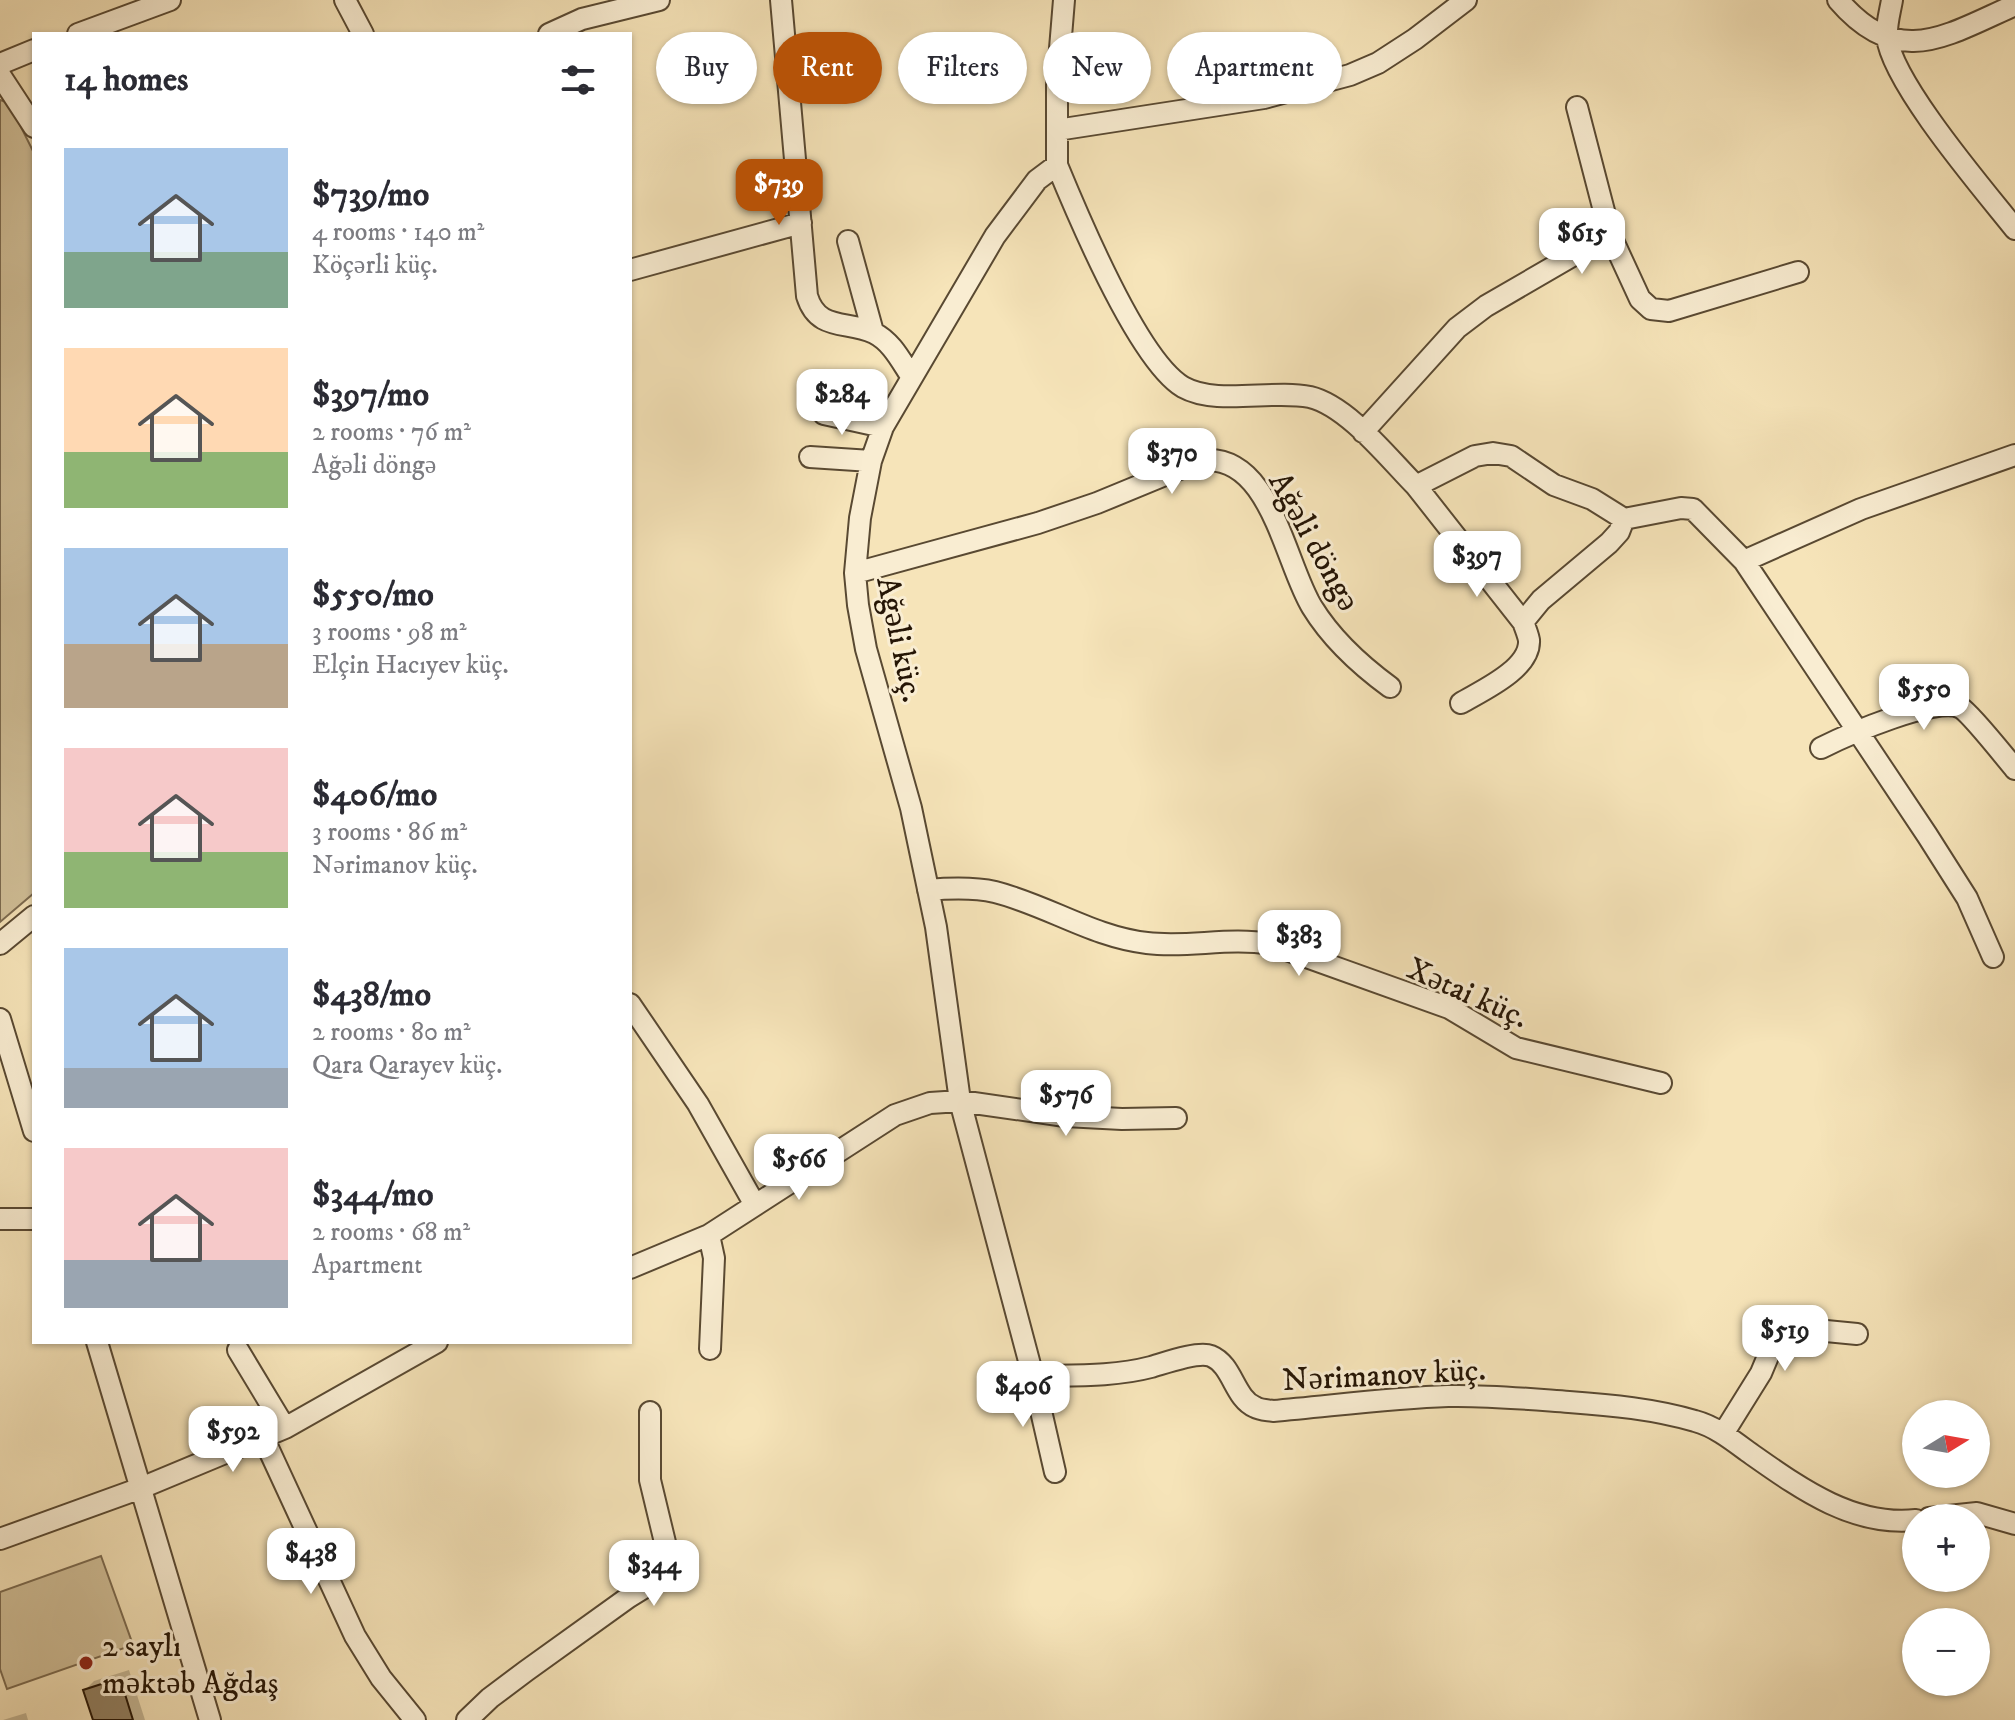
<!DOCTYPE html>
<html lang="en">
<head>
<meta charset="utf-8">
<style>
  body { margin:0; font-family:"IM FELL DW Pica",serif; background:#f7f7f7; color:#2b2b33; height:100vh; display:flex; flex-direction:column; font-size:30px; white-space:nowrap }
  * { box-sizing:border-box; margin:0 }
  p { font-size:26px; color:#7c7c81 }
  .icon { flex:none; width:44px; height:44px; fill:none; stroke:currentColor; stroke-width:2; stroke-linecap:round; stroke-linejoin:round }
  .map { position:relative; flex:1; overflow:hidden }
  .sheet { position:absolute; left:32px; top:32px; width:600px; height:1312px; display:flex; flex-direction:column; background:#fff; border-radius:0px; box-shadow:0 2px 6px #0004 }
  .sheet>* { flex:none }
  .banner { position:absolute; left:656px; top:32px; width:760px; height:72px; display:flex; gap:16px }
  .needle { width:52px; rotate:79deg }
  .fabs { position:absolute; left:1902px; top:1400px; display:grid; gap:16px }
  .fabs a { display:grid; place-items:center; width:88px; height:88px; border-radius:50%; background:#fff; box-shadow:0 2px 6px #0004; font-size:40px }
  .price { position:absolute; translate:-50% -68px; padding:0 18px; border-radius:16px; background:#fff; color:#222; font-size:26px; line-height:52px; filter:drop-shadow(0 2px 4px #0008) }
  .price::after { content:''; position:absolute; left:50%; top:48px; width:24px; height:18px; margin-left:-12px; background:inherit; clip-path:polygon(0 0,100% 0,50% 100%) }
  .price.active { background:#b45309; color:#fff }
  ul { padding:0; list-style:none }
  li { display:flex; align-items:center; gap:24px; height:200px; padding:0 32px }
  li span { display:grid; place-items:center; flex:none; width:224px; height:160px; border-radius:0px; color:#555 }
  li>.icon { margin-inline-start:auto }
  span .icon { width:96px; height:96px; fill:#fffc; stroke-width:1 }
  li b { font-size:34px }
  h2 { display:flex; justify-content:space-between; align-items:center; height:96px; padding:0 32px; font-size:34px }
  .chip { padding:0 28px; border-radius:36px; background:#fff; box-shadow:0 2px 6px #0004; font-size:28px; line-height:72px }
  .chip.active { background:#b45309; color:#fff }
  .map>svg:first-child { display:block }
  .green { fill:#d2c19a; stroke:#7c6b50; stroke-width:2 }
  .shadow { fill:#0003 }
  .building { fill:#928163; stroke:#251505; stroke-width:2 }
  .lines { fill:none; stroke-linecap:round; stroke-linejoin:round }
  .minor-casing { stroke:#594932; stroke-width:24 }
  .minor { stroke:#f9edd2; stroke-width:20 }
  .poi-dot { fill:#8f2418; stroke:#f9edd2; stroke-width:3 }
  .labels { text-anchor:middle; stroke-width:6; stroke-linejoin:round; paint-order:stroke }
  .street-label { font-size:32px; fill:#251505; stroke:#f9edd2 }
  .poi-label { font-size:32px; fill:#251505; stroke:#f9edd2; text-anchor:start }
</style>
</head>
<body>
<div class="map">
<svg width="2015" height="1720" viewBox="0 0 2015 1720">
  <rect width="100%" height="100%" fill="#f6e4b9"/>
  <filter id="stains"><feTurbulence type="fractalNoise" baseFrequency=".0025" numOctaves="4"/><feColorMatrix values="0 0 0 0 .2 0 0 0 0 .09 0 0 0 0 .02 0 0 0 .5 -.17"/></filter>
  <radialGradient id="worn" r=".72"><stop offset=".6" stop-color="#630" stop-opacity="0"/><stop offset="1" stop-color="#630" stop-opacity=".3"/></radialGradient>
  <path class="green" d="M0,100l9,3 25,50v740l-34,29z
    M101,1556l32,89 -126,44 -7,-20v-77z"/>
  <path class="shadow" d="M129,1670l16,50h-50l-10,-30 9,-9z
    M26,1713l2,7h-25z"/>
  <path class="building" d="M120,1678l13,42h-40l-10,-30z"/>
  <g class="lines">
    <defs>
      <path id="minor" d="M345,0l18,34
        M781,0l26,296c11,36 40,24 67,37 18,9 27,28 37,43
        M1064,0l-7,85v80l-20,15 -42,56 -112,191 -12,34 -11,57 -5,55 3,32 8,44 45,159 25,119 24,174 73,275c39,-1 80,1 118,-9 14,-4 47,-16 60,-11 22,9 23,42 44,51 5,3 12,3 18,4 58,-5 117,-13 175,-15 40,-1 81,3 121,6 42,3 85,7 126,19 19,5 36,18 52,30 50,35 104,76 169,69
        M1838,0c60,70 107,36 177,5
        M1892,0c-2,12 -6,25 -5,37 5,46 97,153 128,192
        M78,34l92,-34
        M549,34l33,-15 77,-19
        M0,64l34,-14
        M0,75l34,52
        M1577,107l33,127
        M1057,130l207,-32 86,-23 28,-12 37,-24 51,-39
        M1057,165c21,51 81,195 126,222 34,19 89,2 127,10 38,9 79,62 106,89l59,-30 18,-3 18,3 43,29 38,14 32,20 57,-11 12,1 51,52 183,274 40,63 26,59
        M848,241l25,91
        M630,270l171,-47
        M824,414l59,13
        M1363,432l94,-104 29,-22 124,-72 30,65 11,10 18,2 129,-39
        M810,457l61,4
        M1416,486l107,136c2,5 5,13 6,18 2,29 -48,51 -68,63
        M1744,561l117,-52 154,-54
        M855,573l183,-50 59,-20 102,-42c71,-12 86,103 113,146 19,31 48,58 78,80
        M1523,622l18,-22 68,-57 10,-11 5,-13
        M1821,748c26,-13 116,-53 140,-40 10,6 44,49 54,61
        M928,890c23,-2 45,-3 67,2 52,13 98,45 152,51 41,5 82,-6 123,1l179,64 67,40 145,35
        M0,944l34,-28
        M630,1004l68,100 57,101
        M0,1019l34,112
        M0,1219h34
        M709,1235l5,23 -4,91
        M630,1268l79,-33 186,-120 35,-12 30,-2 105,15 57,3 54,-1
        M97,1342l113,378
        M238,1350l47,78
        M1033,1376l22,96
        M1723,1434l38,-61 16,-38 7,-6 11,-1 62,6
        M263,1437l92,199 26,42 34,42
        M1929,1518l48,-5 38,11
        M0,1539l141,-51 144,-60 152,-86
        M467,1720l23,-22 36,-27 103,-74 34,-21 6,-8v-9l-19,-79v-68"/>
    </defs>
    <use href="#minor" class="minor-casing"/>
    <use href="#minor" class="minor"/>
  </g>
  <circle class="poi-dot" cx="86" cy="1663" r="8"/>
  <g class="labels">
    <g class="street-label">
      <text transform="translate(1315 541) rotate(61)" y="11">Ağəli döngə</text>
      <text transform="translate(901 639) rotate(78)" y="11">Ağəli küç.</text>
      <text transform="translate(1468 992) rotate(24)" y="11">Xətai küç.</text>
      <text transform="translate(1384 1374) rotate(-3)" y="11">Nərimanov küç.</text>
    </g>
    <g class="poi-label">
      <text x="102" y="1656">2 saylı<tspan x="102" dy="37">məktəb Ağdaş</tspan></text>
    </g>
  </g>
  <rect width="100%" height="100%" filter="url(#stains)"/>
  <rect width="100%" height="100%" fill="url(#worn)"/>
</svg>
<div class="fabs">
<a><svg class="needle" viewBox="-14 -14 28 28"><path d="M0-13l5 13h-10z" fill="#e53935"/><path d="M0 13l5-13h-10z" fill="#7c7c81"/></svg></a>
<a>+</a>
<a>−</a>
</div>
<b class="price active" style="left:779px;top:227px">$739</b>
<b class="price" style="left:1582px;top:276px">$615</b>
<b class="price" style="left:842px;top:437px">$284</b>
<b class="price" style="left:1172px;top:496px">$370</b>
<b class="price" style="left:1477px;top:599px">$397</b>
<b class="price" style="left:1924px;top:732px">$550</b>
<b class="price" style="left:1299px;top:978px">$383</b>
<b class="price" style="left:1066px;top:1138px">$576</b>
<b class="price" style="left:799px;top:1202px">$566</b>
<b class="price" style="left:1785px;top:1373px">$519</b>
<b class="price" style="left:1023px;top:1429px">$406</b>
<b class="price" style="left:233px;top:1474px">$592</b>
<b class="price" style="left:311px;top:1596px">$438</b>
<b class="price" style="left:654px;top:1608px">$344</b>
<div class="banner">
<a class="chip">Buy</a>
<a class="chip active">Rent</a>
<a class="chip">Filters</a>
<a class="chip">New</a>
<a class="chip">Apartment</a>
</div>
<section class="sheet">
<h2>14 homes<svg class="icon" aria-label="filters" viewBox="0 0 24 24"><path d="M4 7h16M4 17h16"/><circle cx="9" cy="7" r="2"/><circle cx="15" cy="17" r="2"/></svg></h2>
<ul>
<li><span style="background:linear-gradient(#a9c7e8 65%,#7fa58c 0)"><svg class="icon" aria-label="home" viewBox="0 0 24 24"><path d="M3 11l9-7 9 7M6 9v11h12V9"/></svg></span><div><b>$739/mo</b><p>4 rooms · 140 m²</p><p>Köçərli küç.</p></div></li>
<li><span style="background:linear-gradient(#ffd9b3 65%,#8fb573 0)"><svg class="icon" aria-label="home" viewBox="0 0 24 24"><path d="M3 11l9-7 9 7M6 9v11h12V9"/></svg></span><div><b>$397/mo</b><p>2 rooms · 76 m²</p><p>Ağəli döngə</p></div></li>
<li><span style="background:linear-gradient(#a9c7e8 60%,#b9a48a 0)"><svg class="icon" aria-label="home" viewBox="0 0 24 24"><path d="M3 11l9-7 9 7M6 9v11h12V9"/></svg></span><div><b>$550/mo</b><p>3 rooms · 98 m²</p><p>Elçin Hacıyev küç.</p></div></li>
<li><span style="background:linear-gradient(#f6c9c9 65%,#8fb573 0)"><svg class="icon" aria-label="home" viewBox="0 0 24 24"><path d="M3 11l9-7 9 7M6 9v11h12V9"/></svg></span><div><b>$406/mo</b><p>3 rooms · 86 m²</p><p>Nərimanov küç.</p></div></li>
<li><span style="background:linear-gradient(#a9c7e8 75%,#9aa5b1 0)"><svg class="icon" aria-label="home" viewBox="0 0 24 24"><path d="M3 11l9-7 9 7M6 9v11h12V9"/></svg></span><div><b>$438/mo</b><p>2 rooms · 80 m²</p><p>Qara Qarayev küç.</p></div></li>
<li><span style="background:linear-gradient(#f6c9c9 70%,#9aa5b1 0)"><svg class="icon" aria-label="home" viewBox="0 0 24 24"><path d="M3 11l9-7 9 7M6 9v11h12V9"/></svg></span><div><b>$344/mo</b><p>2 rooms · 68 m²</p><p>Apartment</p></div></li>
</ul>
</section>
</div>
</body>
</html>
